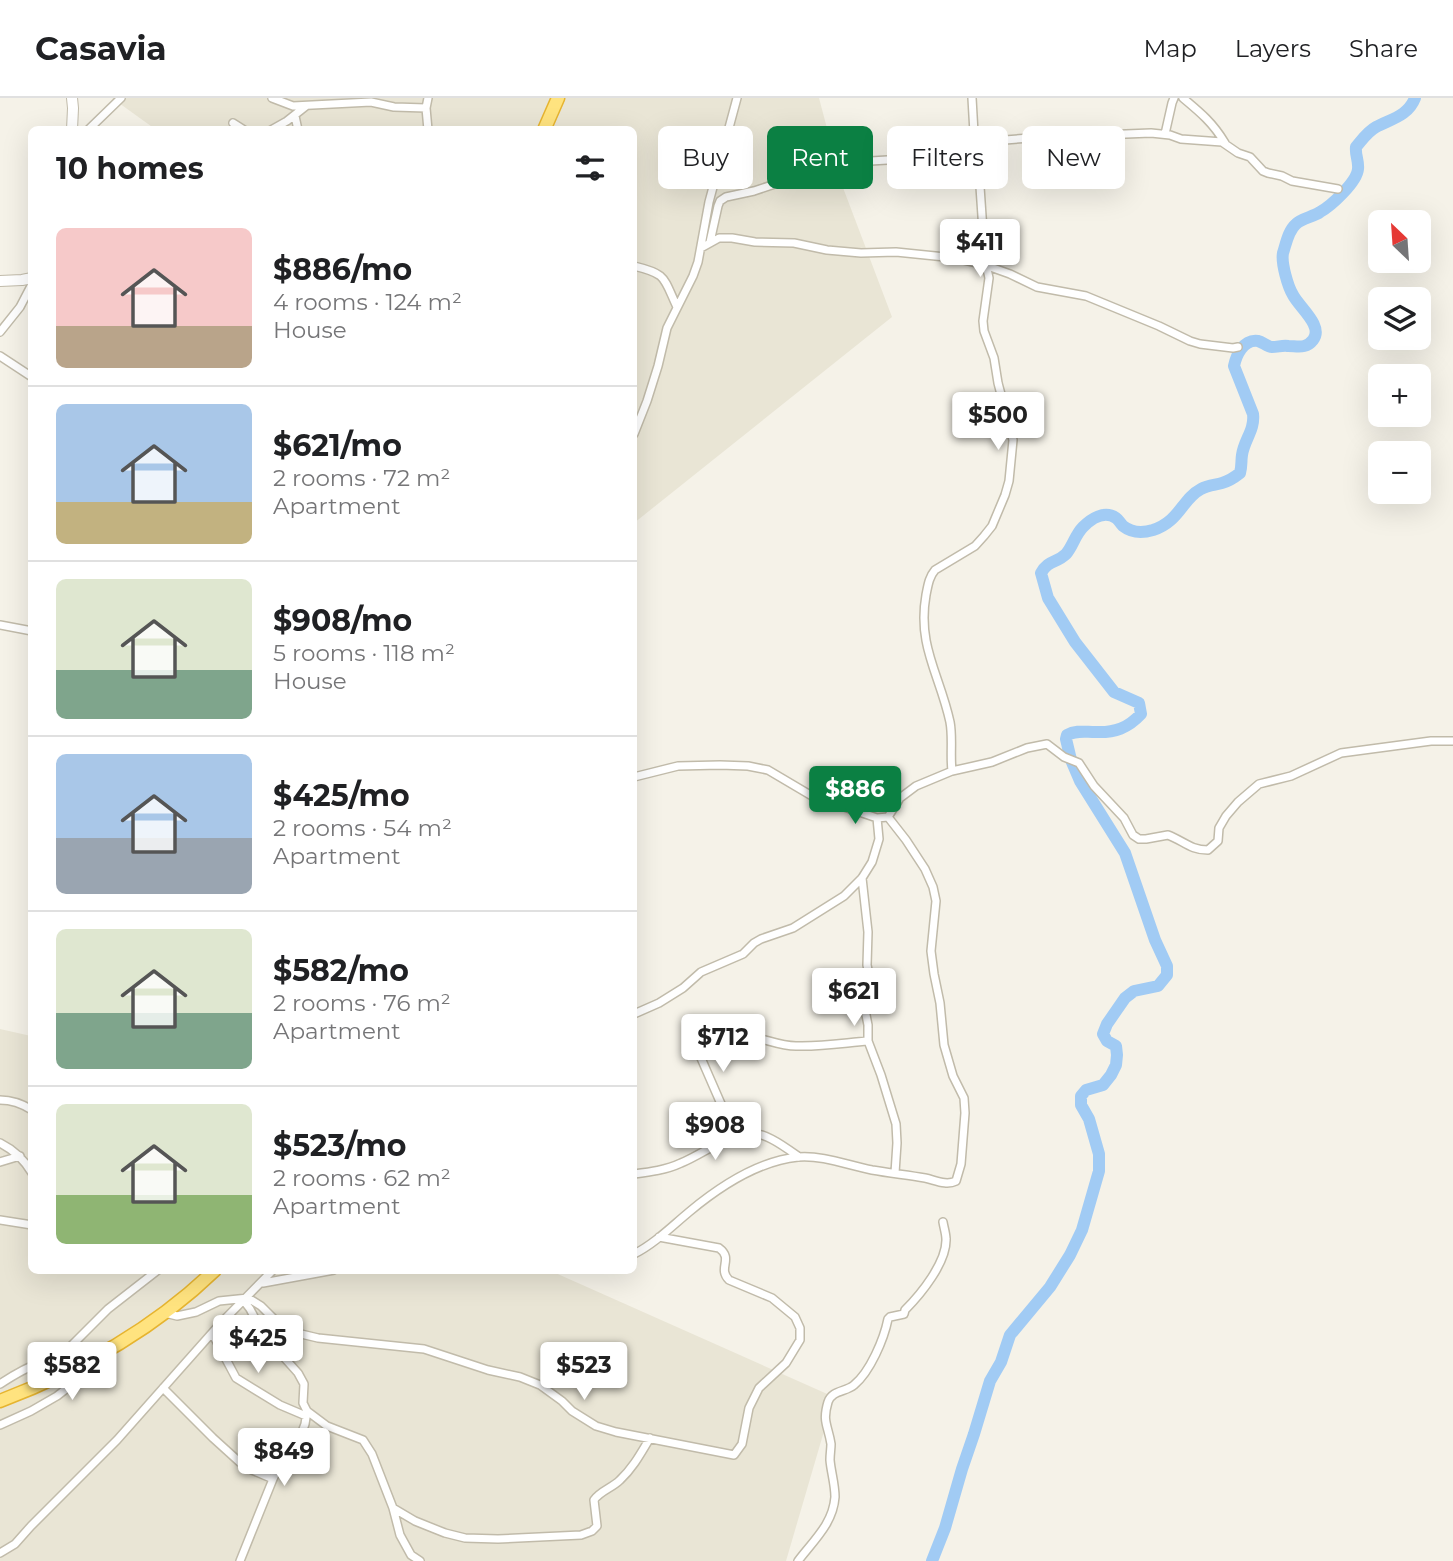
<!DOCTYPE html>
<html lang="en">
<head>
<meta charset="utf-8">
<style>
  body { margin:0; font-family:Montserrat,sans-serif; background:#f6f6f6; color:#202124; height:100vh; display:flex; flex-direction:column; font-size:26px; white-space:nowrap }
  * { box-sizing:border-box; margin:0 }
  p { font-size:23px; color:#757577 }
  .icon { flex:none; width:38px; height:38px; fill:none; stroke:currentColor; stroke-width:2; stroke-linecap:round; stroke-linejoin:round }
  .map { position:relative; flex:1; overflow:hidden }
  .drawer { position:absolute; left:28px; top:28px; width:609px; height:1148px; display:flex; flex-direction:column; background:#fff; border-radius:10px; box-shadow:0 7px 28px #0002 }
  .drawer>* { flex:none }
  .hud { position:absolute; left:658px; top:28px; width:665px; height:63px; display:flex; gap:14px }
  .needle { width:46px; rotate:335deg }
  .buttons { position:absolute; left:1368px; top:112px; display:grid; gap:14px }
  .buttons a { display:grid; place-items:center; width:63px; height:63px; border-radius:10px; background:#fff; box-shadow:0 7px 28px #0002; font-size:35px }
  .price { position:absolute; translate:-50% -60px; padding:0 16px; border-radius:7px; background:#fff; color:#222; font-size:23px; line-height:46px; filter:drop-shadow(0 2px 4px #0008) }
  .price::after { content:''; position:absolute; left:50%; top:42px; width:21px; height:16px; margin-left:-10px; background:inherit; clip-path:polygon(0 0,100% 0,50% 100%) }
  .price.on { background:#0b8043; color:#fff }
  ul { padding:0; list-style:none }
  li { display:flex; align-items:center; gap:21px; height:175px; padding:0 28px }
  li+li { border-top:2px solid #e0e0e0 }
  li span { display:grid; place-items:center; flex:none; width:196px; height:140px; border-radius:10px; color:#555 }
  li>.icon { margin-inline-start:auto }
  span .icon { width:84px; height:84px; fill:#fffc; stroke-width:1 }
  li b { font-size:30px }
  h2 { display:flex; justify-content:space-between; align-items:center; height:84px; padding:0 28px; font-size:30px }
  .tag { padding:0 24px; border-radius:10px; background:#fff; box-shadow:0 7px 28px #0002; font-size:24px; line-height:63px }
  .tag.on { background:#0b8043; color:#fff }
  header { display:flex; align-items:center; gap:42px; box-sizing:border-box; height:98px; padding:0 35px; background:#fff; border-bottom:2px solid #e0e0e0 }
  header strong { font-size:33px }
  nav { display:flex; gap:38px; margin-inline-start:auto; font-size:24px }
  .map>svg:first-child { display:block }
  .residential { fill:#e9e5d5 }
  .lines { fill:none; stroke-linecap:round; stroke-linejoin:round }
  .river { stroke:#a1cbf4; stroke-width:12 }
  .minor-casing { stroke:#c1bbaa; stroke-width:10 }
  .tertiary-casing { stroke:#c1bbaa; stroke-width:12 }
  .trunk-casing { stroke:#e6b430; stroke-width:15 }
  .minor { stroke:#fff; stroke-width:7 }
  .tertiary { stroke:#fff; stroke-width:10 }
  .trunk { stroke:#ffe37f; stroke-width:12 }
</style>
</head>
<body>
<header>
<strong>Casavia</strong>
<nav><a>Map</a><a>Layers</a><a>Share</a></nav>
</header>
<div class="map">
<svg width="1453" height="1463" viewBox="0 0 1453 1463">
  <rect width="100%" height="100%" fill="#f5f2e8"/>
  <path class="residential" d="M112,0h707l23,87 50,132 -258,206v-393l-479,-1z
    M0,931l31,7 1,234 519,1 283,126 -48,164h-786z"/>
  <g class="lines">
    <path class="river" d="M932,1463l13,-33 17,-59 12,-35 16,-53 11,-19 9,-27 40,-48 20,-32 12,-25 17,-59v-17l-10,-35 -8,-14v-9l5,-6 17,-5 8,-10 5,-10 1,-10 -1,-9 -9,-5 -4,-7 4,-10 18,-26 9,-7 24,-5 9,-11v-9l-12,-26 -30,-87 -45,-72 -9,-21 -5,-21 1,-4c9,-5 18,-3 28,-3 20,1 33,-4 46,-18l-2,-11 -25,-11 -39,-50 -27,-44 -7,-25c7,-13 16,-10 25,-19 7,-8 9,-19 17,-27 8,-8 21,-17 33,-9 3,2 4,5 7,8 9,7 20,7 30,4 27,-9 29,-31 48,-41 7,-4 14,-4 21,-6 7,-2 13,-6 18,-10 2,-7 1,-12 2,-18 2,-15 13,-25 11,-41l-19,-48c2,-10 9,-27 24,-25 5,1 9,6 14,6 6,0 11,-2 16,-1 10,0 18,3 25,-6 11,-14 -14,-33 -20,-45 -5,-8 -12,-32 -10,-42 3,-9 5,-22 13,-29 6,-6 17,-7 24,-12 11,-6 37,-30 38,-43 1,-8 -3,-14 -2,-22 6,-7 11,-15 20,-20 15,-8 32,-11 39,-29"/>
    <defs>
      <path id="minor" d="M272,0l21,8 78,-4 23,5 32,1
        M1183,0c18,15 30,25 42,45
        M295,18l3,14
        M233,25l11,7
        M88,32l33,-32
        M271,32l16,-9 19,-15
        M428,32l-2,-22 2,-10
        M1165,36l7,-31 2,-5
        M710,144l8,-36 2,-5 6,-4 28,-6 63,-21 37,-8 50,-3 12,-5 28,-3 48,-10 38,-3h53l18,-3 50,-2 19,2 11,4 41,3 16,11 12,4 13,14 5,2 14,3 10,5 46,8
        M701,150l18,-10h13l23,4 39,1 33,7 34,3 35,-1 59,6 27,6 28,10 27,13 49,9 73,30 31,15 10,3 33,4 5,-1
        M634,168c33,8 29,11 43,41
        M0,234l20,-25 12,-23
        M0,258l32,21
        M634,336l13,-33 11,-35 9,-38 26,-52 5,-14 11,-60 28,-104
        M0,527l32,6
        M952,673c-2,-17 1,-33 -2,-49 -10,-47 -33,-76 -24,-127 2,-10 3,-18 9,-25l40,-24 9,-10 8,-10 13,-31 4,-14 4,-41 -15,-57 -4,-25 -10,-27 -1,-10 6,-43 -4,-18 -6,-88 -5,-39 -2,-35
        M634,679l44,-11 42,-1 28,1 20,4 44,26 65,22 11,-1 12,-19 16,-12 36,-15 40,-9 35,-14 20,-4 17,13 15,6 15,23 30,32 9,17 6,4h7l22,-4c16,6 22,15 40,15l10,-9 1,-13 7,-12 12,-14 21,-18 32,-8 50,-23 90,-12h22
        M862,780l6,54 -1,33 4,20 -6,25 3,15v16l13,34 15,49 1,19 -2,30
        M634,916l25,-11 24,-15 18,-16 42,-18 11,-11 7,-4 32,-11 51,-32 18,-18 10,-16 7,-23 -2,-21
        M0,1002c12,0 21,3 32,10
        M735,1038l-34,-78c-1,-6 -1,-11 4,-15 8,-7 38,-8 48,-6 15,3 28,9 43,9 24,1 48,-3 72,-5
        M0,1045c14,7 24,16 32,30
        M0,1064l20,-6
        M634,1076c16,-2 32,-4 47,-11 18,-7 47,-28 64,-30 18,-3 40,14 54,24
        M0,1122l32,5
        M634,1156c20,-10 37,-27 55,-42 30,-25 69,-51 109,-55 25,-2 49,8 74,13 17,3 35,5 53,8 10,2 21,8 31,3l5,-17 4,-51 -1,-15 -11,-22 -9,-31 -4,-42 -6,-29 -3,-23 5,-50 -3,-14 -8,-18 -19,-29 -18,-23
        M263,1185l71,-13
        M244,1203l6,8 13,25 35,39 6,11 -1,19 4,8 20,15 36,14 9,14 21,54 7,27 11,20 9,6
        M165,1215l12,3 19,-4 23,-11 29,-3 13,8 20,20 16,7 21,5 106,11 64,21 32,7 20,8 22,16 10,10 24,15 20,6 118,23 8,-11 7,-36 10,-20 27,-25 14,-23v-12l-5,-11 -23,-19 -43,-18c-12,-12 5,-21 -10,-32l-60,-11
        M212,1235l24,45 44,27 26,11
        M62,1260l7,-10 39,-39 50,-39
        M0,1286c29,-19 52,-31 87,-23
        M163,1290l50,50 32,29 28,12
        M0,1327l31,-14 26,-15 54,-42
        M393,1410l22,13 30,12 20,5 33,1 83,-4 11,-4 5,-5 -3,-26c6,-9 18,-12 26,-20 13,-12 21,-27 30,-42
        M0,1455l15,-9 16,-18 86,-86 102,-115 54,-55
        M240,1463l33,-82 7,-15 19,-24 6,-16 2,-13
        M798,1463c15,-20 35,-37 37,-64 0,-13 -4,-25 -5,-37 0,-6 1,-11 1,-16 -3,-19 -9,-22 -3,-42 4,-12 18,-10 26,-17 16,-13 30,-46 34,-66l2,-2 14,-3 1,-4c16,-16 42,-48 41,-71 0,-5 -2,-11 -3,-17"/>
      <path id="tertiary" d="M72,0l1,10 -1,22
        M0,183l22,-1 10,-2"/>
      <path id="trunk" d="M544,32l14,-32
        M0,1303c79,-30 153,-71 215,-131"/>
    </defs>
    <use href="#minor" class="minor-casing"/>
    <use href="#tertiary" class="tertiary-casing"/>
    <use href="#trunk" class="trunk-casing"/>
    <use href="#minor" class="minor"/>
    <use href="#tertiary" class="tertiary"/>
    <use href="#trunk" class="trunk"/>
  </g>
</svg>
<div class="buttons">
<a><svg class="needle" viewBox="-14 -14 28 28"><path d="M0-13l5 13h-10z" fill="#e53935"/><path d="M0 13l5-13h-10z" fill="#757577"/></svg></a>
<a><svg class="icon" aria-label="layers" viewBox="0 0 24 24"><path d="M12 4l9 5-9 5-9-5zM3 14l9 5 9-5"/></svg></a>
<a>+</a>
<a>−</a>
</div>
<b class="price" style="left:980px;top:181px">$411</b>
<b class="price" style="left:998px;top:354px">$500</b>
<b class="price on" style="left:855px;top:728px">$886</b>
<b class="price" style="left:854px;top:930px">$621</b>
<b class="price" style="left:723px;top:976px">$712</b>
<b class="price" style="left:715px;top:1064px">$908</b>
<b class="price" style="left:258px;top:1277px">$425</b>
<b class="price" style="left:72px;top:1304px">$582</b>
<b class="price" style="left:584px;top:1304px">$523</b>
<b class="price" style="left:284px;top:1390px">$849</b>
<div class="hud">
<a class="tag">Buy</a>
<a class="tag on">Rent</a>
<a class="tag">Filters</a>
<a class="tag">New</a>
</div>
<section class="drawer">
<h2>10 homes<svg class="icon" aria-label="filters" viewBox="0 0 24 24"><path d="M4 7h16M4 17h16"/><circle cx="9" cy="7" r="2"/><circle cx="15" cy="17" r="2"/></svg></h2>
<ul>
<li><span style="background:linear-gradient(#f6c9c9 70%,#b9a48a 0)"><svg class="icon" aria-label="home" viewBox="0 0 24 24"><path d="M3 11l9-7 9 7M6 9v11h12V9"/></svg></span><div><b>$886/mo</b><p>4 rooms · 124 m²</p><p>House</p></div></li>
<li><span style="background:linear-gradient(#a9c7e8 70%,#c2b280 0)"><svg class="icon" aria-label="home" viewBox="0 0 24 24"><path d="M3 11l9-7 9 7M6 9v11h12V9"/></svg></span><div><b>$621/mo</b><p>2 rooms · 72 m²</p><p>Apartment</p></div></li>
<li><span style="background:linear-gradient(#dfe7d0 65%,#7fa58c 0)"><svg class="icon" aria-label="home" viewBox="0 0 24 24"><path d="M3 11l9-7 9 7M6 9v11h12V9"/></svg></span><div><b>$908/mo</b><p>5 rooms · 118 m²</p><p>House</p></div></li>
<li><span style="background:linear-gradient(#a9c7e8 60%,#9aa5b1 0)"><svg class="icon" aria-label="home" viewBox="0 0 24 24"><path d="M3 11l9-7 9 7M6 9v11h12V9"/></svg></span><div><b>$425/mo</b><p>2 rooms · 54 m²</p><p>Apartment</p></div></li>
<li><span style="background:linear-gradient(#dfe7d0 60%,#7fa58c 0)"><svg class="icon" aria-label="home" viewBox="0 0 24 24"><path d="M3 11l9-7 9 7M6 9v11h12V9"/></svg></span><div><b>$582/mo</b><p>2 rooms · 76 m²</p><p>Apartment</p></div></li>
<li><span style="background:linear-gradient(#dfe7d0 65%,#8fb573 0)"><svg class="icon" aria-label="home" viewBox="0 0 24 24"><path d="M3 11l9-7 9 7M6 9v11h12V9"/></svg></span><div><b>$523/mo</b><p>2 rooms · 62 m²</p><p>Apartment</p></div></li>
</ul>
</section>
</div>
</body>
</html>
